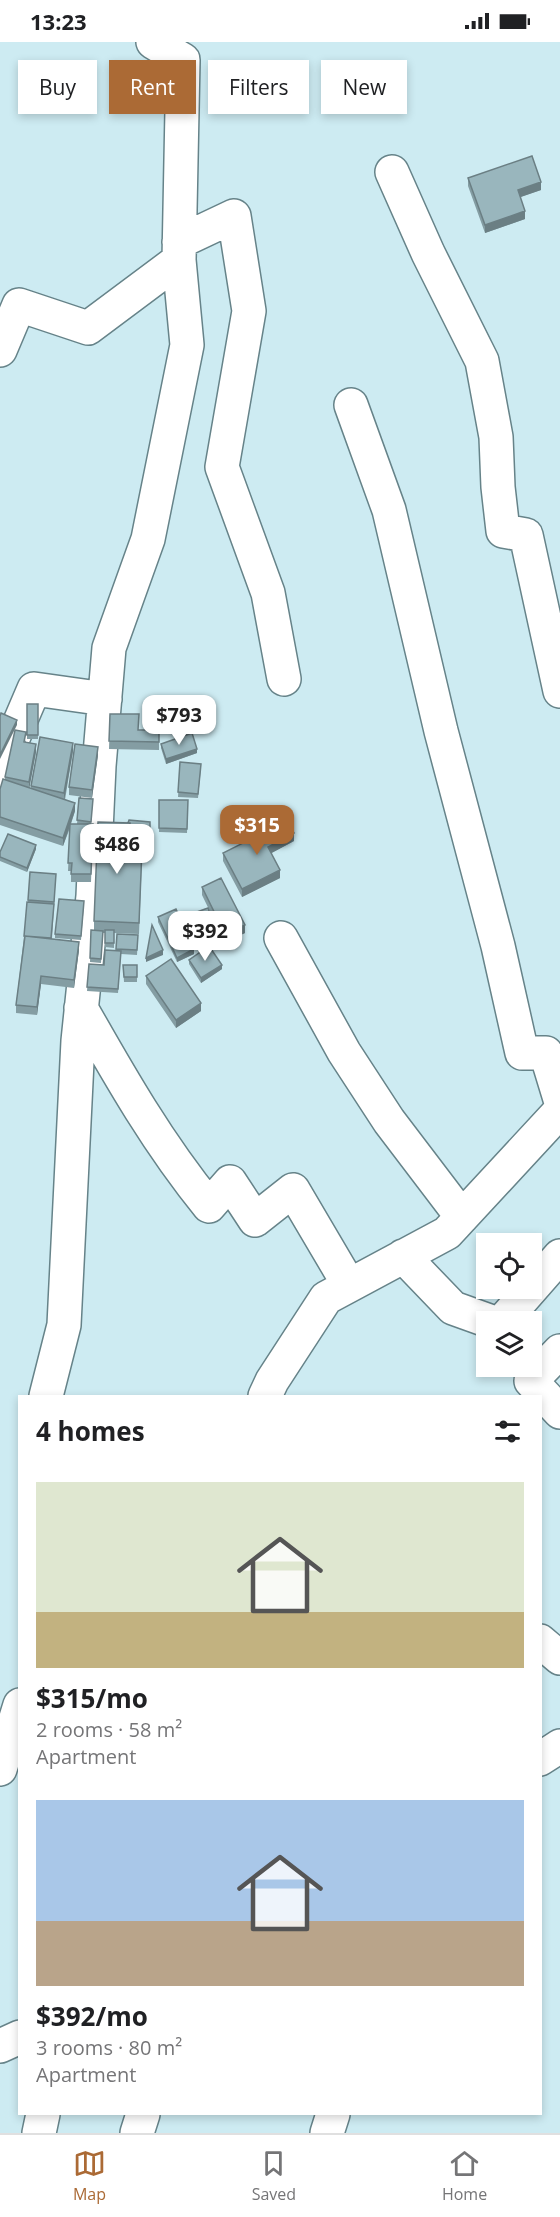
<!DOCTYPE html>
<html lang="en">
<head>
<meta charset="utf-8">
<style>
  body { margin:0; font-family:"Open Sans",sans-serif; background:#f2f2f2; color:#202124; height:100vh; display:flex; flex-direction:column; font-size:22px; white-space:nowrap }
  * { box-sizing:border-box; margin:0 }
  p { font-size:20px; color:#757577 }
  .icon { flex:none; width:33px; height:33px; fill:none; stroke:currentColor; stroke-width:2; stroke-linecap:round; stroke-linejoin:round }
  .map { position:relative; flex:1; overflow:hidden }
  .drawer { position:absolute; left:18px; top:1353px; width:524px; height:720px; display:flex; flex-direction:column; background:#fff; border-radius:0px; box-shadow:0 3px 9px #0003 }
  .drawer>* { flex:none }
  .guide { position:absolute; left:18px; top:18px; width:525px; height:54px; display:flex; gap:12px }
  .buttons { position:absolute; left:476px; top:1191px; display:grid; gap:12px }
  .buttons a { display:grid; place-items:center; width:66px; height:66px; border-radius:0px; background:#fff; box-shadow:0 3px 9px #0003; font-size:30px }
  .price { position:absolute; translate:-50% -51px; padding:0 14px; border-radius:12px; background:#fff; color:#222; font-size:20px; line-height:39px; filter:drop-shadow(0 2px 3px #0008) }
  .price::after { content:''; position:absolute; left:50%; top:36px; width:18px; height:14px; margin-left:-9px; background:inherit; clip-path:polygon(0 0,100% 0,50% 100%) }
  .price.on { background:#ab6a35; color:#fff }
  ul { padding:0; list-style:none }
  li { display:grid; align-content:center; gap:12px; height:318px; padding:0 18px }
  li span { display:grid; place-items:center; height:186px; border-radius:0px; color:#555 }
  li>.icon { margin-inline-start:auto }
  span .icon { width:108px; height:108px; fill:#fffc; stroke-width:1 }
  li b { font-size:26px }
  h2 { display:flex; justify-content:space-between; align-items:center; height:72px; padding:0 18px; font-size:26px }
  .tag { padding:0 21px; border-radius:0px; background:#fff; box-shadow:0 3px 9px #0003; font-size:21px; line-height:54px }
  .tag.on { background:#ab6a35; color:#fff }
  .status { display:flex; justify-content:space-between; align-items:center; height:42px; padding:0 30px; background:#fff; direction:ltr }
  .status svg { height:16px; fill:currentColor }
  .menu { display:flex; justify-content:space-around; align-items:center; height:84px; border-top:2px solid #e0e0e0; background:#fff; font-size:16px; color:#757577 }
  .menu a { display:grid; justify-items:center; gap:3px }
  .menu .on { color:#ab6a35 }
  .map>svg:first-child { display:block }
  .lines { fill:none; stroke-linecap:round; stroke-linejoin:round }
  .minor-casing { stroke:#668389; stroke-width:36 }
  .tertiary-casing { stroke:#668389; stroke-width:36 }
  .minor { stroke:#fff; stroke-width:33 }
  .tertiary { stroke:#fff; stroke-width:33 }
  .wall { fill:#849da3 }
  .shaded-wall { fill:#6b7f84 }
  .building { fill:#99b6bd; stroke:#6b7f84; stroke-width:1.5 }
</style>
</head>
<body>
<div class="status"><b>13:23</b><svg viewBox="0 0 49 12"><path d="M0 12V9h3v3zM5 12V6h3v6zM10 12V3h3v9zM15 12V0h3v12zM26 1h20v11H26zM47 4h2v5h-2z"/></svg></div>
<div class="map">
<svg width="560" height="2091" viewBox="0 0 560 2091">
  <rect width="100%" height="100%" fill="#cdebf2"/>
  <g class="lines">
    <defs>
      <path id="minor" d="M392,130l36,81 54,108 14,76 2,50 5,44 23,4 34,156
        M179,200l55,-26 15,95 -27,156 46,126 16,86
        M0,308l19,-45 69,23 91,-68 4,-200 -30,-18
        M351,363l38,105 52,221 57,215 24,107h24l14,46
        M0,742l13,-46 21,-49 71,10
        M281,896l63,114 45,69 73,96
        M81,966c39,69 78,137 128,198l21,-24 25,38 38,-30 56,95
        M403,1214l50,52 39,14
        M502,1280l58,-66
        M560,1309l-29,30 29,31
        M46,1354l18,-71 14,-284 15,-145 6,-130 10,-118 39,-109 39,-194 -8,-85
        M265,1354l7,-15 54,-83 121,-65 113,-122
        M540,1599l20,17
        M0,1727l20,-64
        M0,2004l20,-9
        M39,2091l4,-19
        M137,2091l6,-19"/>
      <path id="tertiary" d="M540,1717l20,-13
        M327,2091l6,-19"/>
    </defs>
    <use href="#minor" class="minor-casing"/>
    <use href="#tertiary" class="tertiary-casing"/>
    <use href="#minor" class="minor"/>
    <use href="#tertiary" class="tertiary"/>
  </g>
  <path class="wall" d="M468,136l73,12 -21,7 5,22 -40,14 -17,-47z
    M27,662h11v35h-11z
    M110,672l29,16h20v20l-50,-1z
    M26,698v2l10,10 -7,36h2v-2l42,-35 -8,49 10,11 -4,13h6l2,-26 14,1 -2,25h2l-2,58h-20v-11h-3l2,-43 -7,18 -63,-21v-36l5,-9v-3z
    M161,702l36,9 -31,11 -5,-16z
    M98,713l-6,43 -23,-3v-8z
    M180,720l21,6 -3,30 -20,-1z
    M159,758h29l-1,33 -28,-1z
    M150,780v13l-20,-1v13l12,12 -3,75 -25,-1v15l-9,-1v-14h-2l-2,30 -11,-1 1,-32h3v-9l34,-98z
    M294,799l-23,12 9,25 -38,19 -19,-36v-8z
    M36,807l-9,23 -27,-11v-9z
    M30,830l26,2 -4,65 27,11 -5,38 -33,-4 -4,31 -21,-2v-8l12,-103z
    M202,845l43,46 -20,9 -7,-13 4,16 -11,4 11,20 -21,14 -12,-19v-4l12,-9 -5,-16 -7,2 -6,-16v-4l31,10 3,-1 -15,-31z
    M84,863l-3,35 -26,-2v-4z
    M158,875l36,37 -17,8 -19,-40z
    M117,892l21,1 -1,20 -16,-1 -3,39 -31,-2 2,-27 15,1 12,-14z
    M123,923h14v17h-13z
    M146,934l55,35 -25,17 -30,-44z"/>
  <path class="shaded-wall" d="M541,140v8l-23,8v-8z
    M525,169v8l-40,14v-8z
    M17,678v5l-17,34v-4z
    M73,701v8l-9,50v-8z
    M36,702v8l-7,38v-8z
    M98,705v8l-6,43v-8z
    M197,707v4l-31,11v-5z
    M75,761v8l-12,35v-8z
    M294,791v8l-26,14v-8z
    M36,803v4l-9,23v-4z
    M280,828v8l-38,19v-8z
    M214,882v4l-25,9v-4z
    M245,883v8l-20,9v-8z
    M222,898v5l-21,7v-4z
    M79,900v8l-5,38v-8z
    M194,907v5l-17,8v-4z
    M163,908v5l-17,7v-4z
    M222,923v4l-21,14v-5z
    M41,934v8l-4,31v-8z
    M201,961v8l-25,17v-8z"/>
  <path class="building" d="M532,114l9,26 -23,8 7,21 -40,14 -17,-47z
    M27,662h11v31h-11z
    M1,671l16,7 -17,35v-39z
    M110,672h29l-1,16h21v12l-50,-1z
    M15,688l11,2 -2,10 12,2 -7,38 -24,-5z
    M192,691l5,16 -31,10 -5,-15z
    M40,695l33,6 -9,50 -33,-7z
    M75,702l23,3 -6,43 -23,-3z
    M180,720l21,2 -3,30 -20,-2z
    M3,737l72,24 -12,35 -63,-21v-28z
    M79,756l14,1 -2,23 -14,-2z
    M159,758h29l-1,29 -28,-1z
    M129,778l21,2v9l-20,-2v-6h-2z
    M287,779l7,12 -26,14 12,23 -38,19 -19,-36z
    M98,780l32,1 -1,24 13,1 -3,75 -45,-2z
    M70,782h23l-2,50h-20l1,-11h-4z
    M8,792l28,11 -9,23 -27,-11v-5z
    M30,830l26,2 -2,28 -26,-2z
    M221,836l24,47 -20,9 -23,-47z
    M59,857l25,2 -3,35 -26,-2z
    M27,860l27,2 -3,34 -27,-2z
    M208,866l6,16 -25,9 -6,-16z
    M176,867l18,40 -17,9 -19,-41z
    M152,883l11,25 -17,8z
    M218,884l4,14 -21,8 -5,-15z
    M91,888l12,1 -2,28 -11,-1z
    M105,888h9v13h-9z
    M117,892l21,1 -1,15 -21,-1z
    M25,894l54,6 -5,38 -33,-4 -4,31 -21,-2z
    M209,904l13,19 -21,13 -12,-18z
    M105,908l16,1 -3,38 -31,-2 2,-23 15,1z
    M171,917l30,44 -25,17 -30,-44z
    M123,923h14v12h-13z"/>
</svg>
<div class="buttons">
<a><svg class="icon" aria-label="locate" viewBox="0 0 24 24"><circle cx="12" cy="12" r="6"/><path d="M12 2v4M12 18v4M2 12h4M18 12h4"/></svg></a>
<a><svg class="icon" aria-label="layers" viewBox="0 0 24 24"><path d="M12 4l9 5-9 5-9-5zM3 14l9 5 9-5"/></svg></a>
</div>
<b class="price" style="left:179px;top:704px">$793</b>
<b class="price on" style="left:257px;top:814px">$315</b>
<b class="price" style="left:117px;top:833px">$486</b>
<b class="price" style="left:205px;top:920px">$392</b>
<div class="guide">
<a class="tag">Buy</a>
<a class="tag on">Rent</a>
<a class="tag">Filters</a>
<a class="tag">New</a>
</div>
<section class="drawer">
<h2>4 homes<svg class="icon" aria-label="filters" viewBox="0 0 24 24"><path d="M4 7h16M4 17h16"/><circle cx="9" cy="7" r="2"/><circle cx="15" cy="17" r="2"/></svg></h2>
<ul>
<li><span style="background:linear-gradient(#dfe7d0 70%,#c2b280 0)"><svg class="icon" aria-label="home" viewBox="0 0 24 24"><path d="M3 11l9-7 9 7M6 9v11h12V9"/></svg></span><div><b>$315/mo</b><p>2 rooms · 58 m²</p><p>Apartment</p></div></li>
<li><span style="background:linear-gradient(#a9c7e8 65%,#b9a48a 0)"><svg class="icon" aria-label="home" viewBox="0 0 24 24"><path d="M3 11l9-7 9 7M6 9v11h12V9"/></svg></span><div><b>$392/mo</b><p>3 rooms · 80 m²</p><p>Apartment</p></div></li>
</ul>
</section>
</div>
<nav class="menu">
<a class="on"><svg class="icon" aria-label="map" viewBox="0 0 24 24"><path d="M3 6l6-2 6 2 6-2v14l-6 2-6-2-6 2zM9 4v14M15 6v14"/></svg>Map</a>
<a><svg class="icon" aria-label="saved" viewBox="0 0 24 24"><path d="M7 4h10v16l-5-4-5 4z"/></svg>Saved</a>
<a><svg class="icon" aria-label="home" viewBox="0 0 24 24"><path d="M3 11l9-7 9 7M6 9v11h12V9"/></svg>Home</a>
</nav>
</body>
</html>
